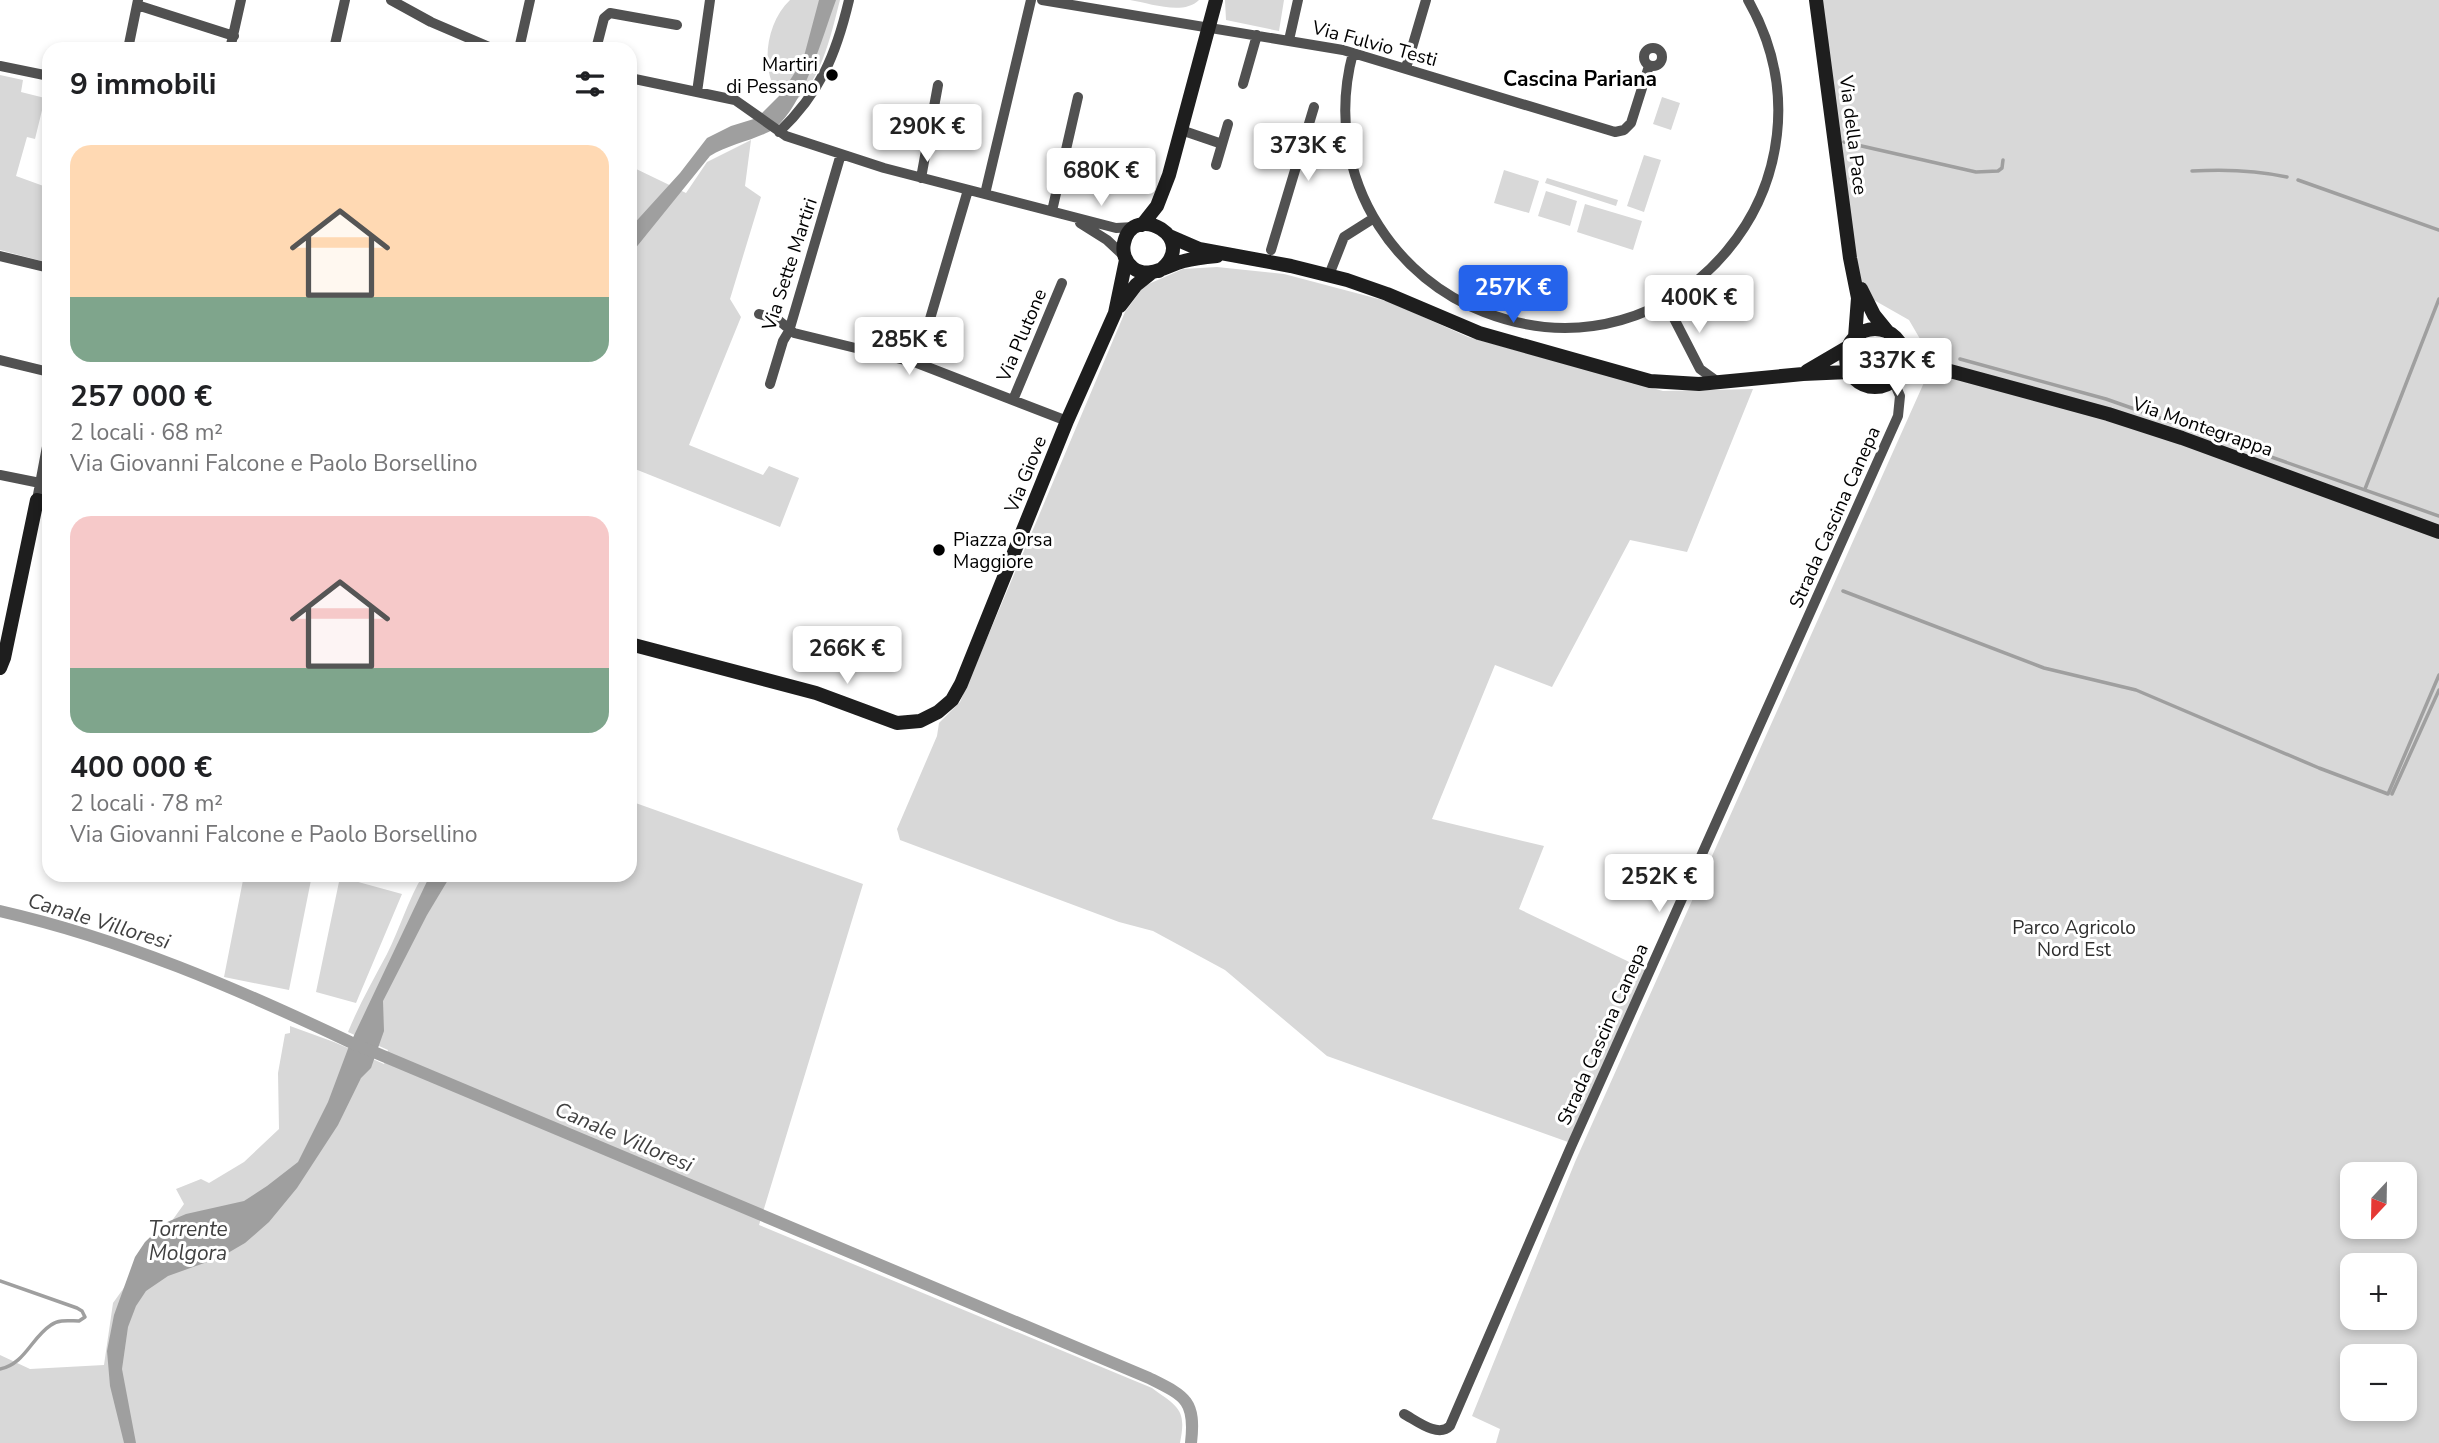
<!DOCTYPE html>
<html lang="it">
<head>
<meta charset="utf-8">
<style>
  body { margin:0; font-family:"Nunito Sans",sans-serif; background:#f2f2f2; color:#202124; height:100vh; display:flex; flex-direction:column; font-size:26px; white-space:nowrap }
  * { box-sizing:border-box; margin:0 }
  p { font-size:23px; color:#757577 }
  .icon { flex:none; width:38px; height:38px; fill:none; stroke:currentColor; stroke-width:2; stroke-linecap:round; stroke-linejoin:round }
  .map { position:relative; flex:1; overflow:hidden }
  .side { position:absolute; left:42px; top:42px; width:595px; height:840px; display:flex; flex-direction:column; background:#fff; border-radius:21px; box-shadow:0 4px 10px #0003 }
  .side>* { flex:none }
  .needle { width:46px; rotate:202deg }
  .fabs { position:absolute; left:2340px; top:1162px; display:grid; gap:14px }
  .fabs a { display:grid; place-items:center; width:77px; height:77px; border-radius:14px; background:#fff; box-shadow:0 4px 10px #0003; font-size:35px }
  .price { position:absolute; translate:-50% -60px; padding:0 16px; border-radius:7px; background:#fff; color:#222; font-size:23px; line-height:46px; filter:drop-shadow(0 2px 4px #0008) }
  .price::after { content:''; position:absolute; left:50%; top:42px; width:21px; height:16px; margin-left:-10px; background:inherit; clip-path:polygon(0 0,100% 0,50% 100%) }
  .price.on { background:#2563eb; color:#fff }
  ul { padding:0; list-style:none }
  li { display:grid; align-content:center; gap:14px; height:371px; padding:0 28px }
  li span { display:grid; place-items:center; height:217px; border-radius:21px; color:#555 }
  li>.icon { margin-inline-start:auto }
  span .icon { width:126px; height:126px; fill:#fffc; stroke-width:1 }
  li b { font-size:30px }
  h2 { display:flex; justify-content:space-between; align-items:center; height:84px; padding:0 28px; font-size:30px }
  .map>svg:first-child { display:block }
  .green { fill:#d8d8d8; fill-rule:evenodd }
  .water { fill:#9f9f9f }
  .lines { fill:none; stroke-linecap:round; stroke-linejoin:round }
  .stream { stroke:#9f9f9f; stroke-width:3.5 }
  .canal { stroke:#9f9f9f; stroke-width:12 }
  .street { stroke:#515151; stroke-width:10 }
  .secondary { stroke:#1e1e1e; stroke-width:14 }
  .poi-dot { fill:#000; stroke:#fff; stroke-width:2.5 }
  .labels { text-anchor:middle; stroke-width:6; stroke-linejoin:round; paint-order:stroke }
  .street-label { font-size:19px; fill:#000; stroke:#fff }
  .poi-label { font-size:19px; fill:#000; stroke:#fff; text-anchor:end }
  .park-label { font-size:19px; fill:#2f2f2f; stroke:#fff }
  .neighbourhood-label { font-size:21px; font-weight:bold; fill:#000; stroke:#fff }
  .water-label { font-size:21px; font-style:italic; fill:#404040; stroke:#fff }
</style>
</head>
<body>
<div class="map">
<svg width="2439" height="1443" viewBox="0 0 2439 1443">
  <rect width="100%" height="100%" fill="#fff"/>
  <path class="green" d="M790,0h50c-9,34 -20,90 -53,106 -5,-7 -12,-15 -15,-23 -10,-27 -3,-63 18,-83z
    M1130,0h69c-16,16 -49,3 -69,0z
    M1225,0h59l-5,31 -53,-11z
    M1822,0h617v1443h-943l4,-14 -28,-13 103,-254 360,-804 -8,-7 -18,-31 -44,-25 -12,-44zM2352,1174h52v53h-52zM2352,1265h52v53h-52zM2352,1356h52v53h-52z
    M0,75l23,5 -2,12 24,6 -10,41 -8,-2 -11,39 33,12v75l-49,-13z
    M1662,97l18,6 -9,27 -18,-6z
    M751,140l-6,46 16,11 -31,102 11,18 -52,128 74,30 6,-9 30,12 -19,49 -150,-60v-301l56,27 21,-31z
    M1644,155l17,5 -17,52 -17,-6z
    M1504,170l35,11 -10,32 -35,-10z
    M1547,178l71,22 -2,6 -71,-23z
    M1546,191l31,10 -7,25 -32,-10z
    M1585,204l57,17 -9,29 -56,-18z
    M1217,267l67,7 106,28 78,35 195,54 90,-2 -66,163 -57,-12 -78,147 -57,-22 -63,154 112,27 -25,63 127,61 -78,172 -241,-86 -102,-86 -72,-39 -34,-9 -219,-82 -3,-11 40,-93 2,-13 21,-21 165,-390 19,-26 39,-17z
    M630,801l233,83 -104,341 393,163c26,19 35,21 28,55h-1180v-88l30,14 74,-4 9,-62 71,-99 -8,-15 25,-10 8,4 35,-21 35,-33 -1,-56 7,-39 5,-1v-7l44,16 50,22 4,-14 -40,-18c11,-27 25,-52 39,-78 13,-26 21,-54 36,-79h207z
    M244,875h68l-23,115 -65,-13z
    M340,877l62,17 -46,109 -40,-11z"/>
  <path class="water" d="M819,0h17c-13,35 -32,105 -61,128 -15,11 -46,16 -65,28l-80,99v-27l50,-55 27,-35 24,-12 26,-8 24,-24 22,-34z
    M430,875h21l-24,40 -44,86 1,30 -13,37 -10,10 -23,47 -41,63 -28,34 -24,21 -24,14 -53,19 -22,15 -10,15 -8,21 -6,42 14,74h-12l-14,-57 -3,-35 7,-36 21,-58 10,-15 20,-19 21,-9 58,-13 23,-15 31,-24 30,-60 21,-56z"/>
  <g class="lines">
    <path class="stream" d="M1844,142l132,30 22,-1 4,-3 1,-8
      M2192,171c33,-2 63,-1 95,6
      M2298,180l141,50
      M1960,359l146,40 333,117
      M2365,489l74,-190
      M1843,591l201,77 92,22 183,78 69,26 51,-119
      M2392,794l47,-104
      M0,1281l77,27 5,3 3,6 -6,4c-9,0 -20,-2 -28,4 -20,13 -26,39 -51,44"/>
    <path class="canal" d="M0,911c123,28 236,77 350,131l799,336c36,18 47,22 42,65"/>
    <path class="street" d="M391,0l40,22 63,27
      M1042,0l301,50 272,82 9,-2 7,-7 18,-57
      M137,5l97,31
      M1289,40l9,-40
      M1644 57a9 9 0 1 1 18 0a9 9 0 1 1-18 0Z
      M128,49l10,-49
      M230,49l11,-49
      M334,49l11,-49
      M519,49l11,-49
      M596,49l8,-31 6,-5 67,12
      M1353,53c-16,59 -7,122 26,173 25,39 62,70 105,86 193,75 366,-133 264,-312
      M0,66l49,10
      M1406,68l20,-68
      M630,78l105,22 51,36 98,32 232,60 18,-1
      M1243,84l14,-49
      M697,92l13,-92
      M1181,130l41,14
      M779,132c41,-39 57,-77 70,-132
      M1301,149l48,-3
      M1216,165l12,-41
      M921,178l17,-93
      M985,194l46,-194
      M1052,211l26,-114
      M1080,223l27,17 17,16
      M1271,250l43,-143
      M0,256l49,12
      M1329,275l15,-38 30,-19
      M1665,301l35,68 18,13
      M759,314l18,5 17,14 123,30 150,58
      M0,360l49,12
      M917,363l51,-173
      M770,384l13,-43 6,-10 52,-177
      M1013,400l49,-117
      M0,475l40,8
      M37,500l12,-64
      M1404,1414c13,7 34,24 46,12l120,-277 328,-733 2,-20 -7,-16"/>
    <path class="secondary" d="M1816,0l34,258 8,40 -3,39
      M1142,225l15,-19 12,-31 47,-175
      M1169,236l30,13 92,17 56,14 40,14 92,39 171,48 49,3 104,-10 46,-2
      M1159,271c43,-32 -26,-71 -35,-28 -2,9 1,19 9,25 16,12 34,-3 51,-7 11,-3 22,-4 33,-5
      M1861,289l13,26 13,16
      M1120,306l16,-21 15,-12
      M1846 358a29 29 0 1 1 58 0a29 29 0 1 1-58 0Z
      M1903,352l18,9 29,10 158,43 74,24 257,94
      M1807,371l41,-24
      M630,644l186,49 81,30 23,-2 18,-9 14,-12 9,-16 106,-263 48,-108 11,-53
      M0,668l4,-10 33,-158 12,3"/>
  </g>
  <g class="poi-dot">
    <circle cx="832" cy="75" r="7"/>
    <circle cx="939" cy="550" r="7"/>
  </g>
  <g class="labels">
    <g class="street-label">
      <text transform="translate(1375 43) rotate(15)" y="7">Via Fulvio Testi</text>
      <text transform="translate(1854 135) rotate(83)" y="7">Via della Pace</text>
      <text transform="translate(789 264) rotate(-72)" y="7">Via Sette Martiri</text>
      <text transform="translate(1021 335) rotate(-67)" y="7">Via Plutone</text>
      <text transform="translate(2203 426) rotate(19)" y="7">Via Montegrappa</text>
      <text transform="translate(1025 474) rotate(-68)" y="7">Via Giove</text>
      <text transform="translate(1834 517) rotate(-66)" y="7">Strada Cascina Canepa</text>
      <text transform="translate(1602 1034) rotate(-66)" y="7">Strada Cascina Canepa</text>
    </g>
    <g class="poi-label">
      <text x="818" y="71">Martiri<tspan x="818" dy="22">di Pessano</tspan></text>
      <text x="953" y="546" text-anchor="start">Piazza Orsa<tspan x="953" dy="22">Maggiore</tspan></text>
    </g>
    <g class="park-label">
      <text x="2074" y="934">Parco Agricolo<tspan x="2074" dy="22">Nord Est</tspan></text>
    </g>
    <g class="neighbourhood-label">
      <text x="1580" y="86">Cascina Pariana</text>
    </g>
    <g class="water-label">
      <text transform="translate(99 921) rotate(17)" y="7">Canale Villoresi</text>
      <text transform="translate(624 1137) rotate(23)" y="7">Canale Villoresi</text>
      <text x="188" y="1236">Torrente<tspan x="188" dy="24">Molgora</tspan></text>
    </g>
  </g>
</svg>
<div class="fabs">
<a><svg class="needle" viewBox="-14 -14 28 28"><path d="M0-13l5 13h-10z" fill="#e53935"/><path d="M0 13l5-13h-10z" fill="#757577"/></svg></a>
<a>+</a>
<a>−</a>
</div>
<b class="price" style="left:927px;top:164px">290K €</b>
<b class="price" style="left:1308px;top:183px">373K €</b>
<b class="price" style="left:1101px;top:208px">680K €</b>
<b class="price on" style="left:1513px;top:325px">257K €</b>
<b class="price" style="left:1699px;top:335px">400K €</b>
<b class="price" style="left:909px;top:377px">285K €</b>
<b class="price" style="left:1897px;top:398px">337K €</b>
<b class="price" style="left:847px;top:686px">266K €</b>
<b class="price" style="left:1659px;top:914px">252K €</b>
<section class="side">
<h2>9 immobili<svg class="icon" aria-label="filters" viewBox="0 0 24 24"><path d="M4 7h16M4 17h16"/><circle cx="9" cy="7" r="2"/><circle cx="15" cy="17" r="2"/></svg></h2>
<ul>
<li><span style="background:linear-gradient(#ffd9b3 70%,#7fa58c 0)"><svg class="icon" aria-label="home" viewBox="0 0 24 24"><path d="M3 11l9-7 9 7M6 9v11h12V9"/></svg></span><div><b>257 000 €</b><p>2 locali · 68 m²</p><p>Via Giovanni Falcone e Paolo Borsellino</p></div></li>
<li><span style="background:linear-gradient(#f6c9c9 70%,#7fa58c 0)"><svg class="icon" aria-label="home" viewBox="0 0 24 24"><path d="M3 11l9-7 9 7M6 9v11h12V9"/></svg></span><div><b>400 000 €</b><p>2 locali · 78 m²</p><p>Via Giovanni Falcone e Paolo Borsellino</p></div></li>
</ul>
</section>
</div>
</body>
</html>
